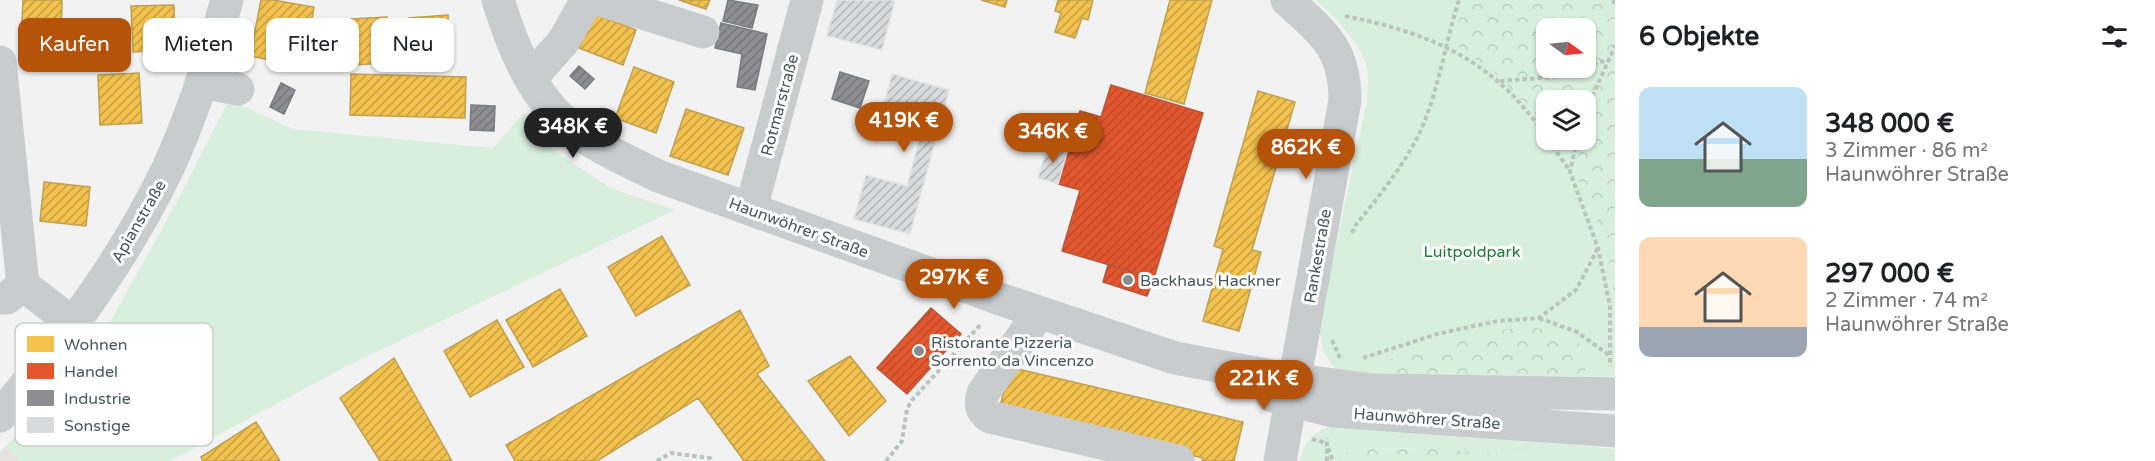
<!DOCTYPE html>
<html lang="de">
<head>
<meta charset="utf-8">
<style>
  body { margin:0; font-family:"Varela Round",sans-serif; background:#f6f6f6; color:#202124; height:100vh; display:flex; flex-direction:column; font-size:22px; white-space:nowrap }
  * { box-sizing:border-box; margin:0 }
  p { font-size:20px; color:#757577 }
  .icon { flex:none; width:33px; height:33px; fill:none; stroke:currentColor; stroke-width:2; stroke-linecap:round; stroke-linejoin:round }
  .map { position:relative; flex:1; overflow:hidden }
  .details { display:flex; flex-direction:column; background:#fff; width:540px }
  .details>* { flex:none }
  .hud { position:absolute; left:18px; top:18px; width:570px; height:54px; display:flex; gap:12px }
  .needle { width:39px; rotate:105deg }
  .buttons { position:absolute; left:1536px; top:18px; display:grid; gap:12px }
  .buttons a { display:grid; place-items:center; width:60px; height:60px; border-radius:12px; background:#fff; box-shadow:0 2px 4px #0004; font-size:30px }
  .price { position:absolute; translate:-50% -51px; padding:0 14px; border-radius:21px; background:#b45309; color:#fff; font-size:20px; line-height:39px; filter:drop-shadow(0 2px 3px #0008) }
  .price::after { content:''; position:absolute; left:50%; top:36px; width:18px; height:14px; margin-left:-9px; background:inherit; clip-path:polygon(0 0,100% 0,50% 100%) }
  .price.active { background:#222; color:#fff }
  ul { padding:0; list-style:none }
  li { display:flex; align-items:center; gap:18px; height:150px; padding:0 24px }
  li span { display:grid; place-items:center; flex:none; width:168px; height:120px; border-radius:12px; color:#555 }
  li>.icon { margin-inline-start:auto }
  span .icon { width:72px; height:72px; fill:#fffc; stroke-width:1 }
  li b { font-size:26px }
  h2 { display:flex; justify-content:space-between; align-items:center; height:72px; padding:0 24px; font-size:26px }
  .tag { padding:0 21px; border-radius:12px; background:#fff; box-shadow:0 2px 4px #0004; font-size:21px; line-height:54px }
  .tag.active { background:#b45309; color:#fff }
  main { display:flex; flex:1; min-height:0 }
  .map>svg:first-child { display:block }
  .commercial { fill:#e5e3e0 }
  .green { fill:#d8efdd; fill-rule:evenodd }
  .forest { fill:url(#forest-crowns); fill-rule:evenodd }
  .homes { fill:url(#homes-hatch); stroke:#c0a152; stroke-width:1.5 }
  .shops { fill:url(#shops-hatch); stroke:#b6573c; stroke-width:1.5 }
  .industry { fill:url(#industry-hatch); stroke:#797d82; stroke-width:1.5 }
  .building { fill:url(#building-hatch); stroke:#e3e4e4; stroke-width:1.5 }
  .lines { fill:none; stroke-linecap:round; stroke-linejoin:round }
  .path { stroke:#b9c4bf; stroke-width:4; stroke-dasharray:4.5 3; stroke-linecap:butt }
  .minor { stroke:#c9cccd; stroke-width:33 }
  .poi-dot { fill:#858d90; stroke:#fff; stroke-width:2 }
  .labels { text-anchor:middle; stroke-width:6; stroke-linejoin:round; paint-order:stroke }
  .street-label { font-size:16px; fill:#4a575c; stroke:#fff }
  .park-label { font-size:16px; fill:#20783b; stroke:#fff }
  .poi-label { font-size:16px; fill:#4a575c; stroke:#fff; text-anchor:start }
  .key { fill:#fff; stroke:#c9cdce; stroke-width:1.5 }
  .key-label { font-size:16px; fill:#4a575c }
</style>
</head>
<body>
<main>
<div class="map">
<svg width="1615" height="461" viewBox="0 0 1615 461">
  <defs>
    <pattern id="forest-crowns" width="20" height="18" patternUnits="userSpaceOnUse" patternTransform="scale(1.5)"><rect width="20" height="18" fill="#d8efdd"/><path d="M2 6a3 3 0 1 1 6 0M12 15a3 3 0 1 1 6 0" fill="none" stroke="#bbcfc0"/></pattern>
    <pattern id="homes-hatch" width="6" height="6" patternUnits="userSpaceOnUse" patternTransform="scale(1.5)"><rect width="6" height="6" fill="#f2c14e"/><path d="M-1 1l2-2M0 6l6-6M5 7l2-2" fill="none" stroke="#c6a044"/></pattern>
    <pattern id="shops-hatch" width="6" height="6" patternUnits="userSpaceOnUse" patternTransform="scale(1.5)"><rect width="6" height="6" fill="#e4572e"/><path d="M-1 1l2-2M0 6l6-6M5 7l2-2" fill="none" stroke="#bb4b2a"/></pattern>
    <pattern id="industry-hatch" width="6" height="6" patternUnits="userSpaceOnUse" patternTransform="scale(1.5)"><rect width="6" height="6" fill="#8d8d92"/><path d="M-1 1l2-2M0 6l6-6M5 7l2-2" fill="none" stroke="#75767a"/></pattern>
    <pattern id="building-hatch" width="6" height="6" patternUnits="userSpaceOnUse" patternTransform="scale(1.5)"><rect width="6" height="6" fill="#d9dadb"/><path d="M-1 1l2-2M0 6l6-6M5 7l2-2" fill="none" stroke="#b2b4b5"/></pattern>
  </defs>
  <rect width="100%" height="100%" fill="#f2f2f2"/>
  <path class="commercial" d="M7,445l14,16h-21v-9z"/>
  <path class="green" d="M1315,0h300v381l-272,-6c-18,-15 -23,-29 -24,-52l48,-221c0,-11 2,-24 0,-34 -5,-24 -34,-53 -52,-68zM1546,28h40v40h-40zM1546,100h40v40h-40z
    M229,100l64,29 200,19 31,-35 28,36 58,39 65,22 -328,156 -177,95h-149l-14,-16 50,-53 53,-70 65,-117z
    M1339,424l276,25v12h-67l-9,-4 -101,-8 -88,-1 -7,13h-43c6,-25 15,-30 39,-37z"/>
  <path class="forest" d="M1461,0h154v303l-10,-65 -27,-59 -22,-39h30v-40h-40v25l-51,-52 -44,-32 12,-33zM1546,28h40v40h-40z
    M1530,327c28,6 55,6 59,40l-10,9 -26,6 -165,-7 -2,-10 6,-6 108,-29z
    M1350,448l88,1 102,8 8,4h-205z"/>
  <path class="homes" d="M23,0h39l-1,44 -40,-1z
    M261,0h12l41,7 -10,60 -54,-11z
    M679,0h31l-4,9z
    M981,0h26l-2,7z
    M1058,0h35l-5,20 -6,-2 -7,20 -20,-6 6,-19 -6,-2z
    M1170,0h42l-28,104 -39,-11z
    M174,5l1,45 -42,2 -2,-46z
    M593,13l43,17 -13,35 -44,-17z
    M448,15l2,40 -39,3 -2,-40z
    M387,17l2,46 -36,2 -2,-46z
    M634,67l40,15 -18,51 -41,-15z
    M139,73l3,50 -42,2 -2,-50z
    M351,74l115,3 -1,41 -115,-3z
    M1258,91l37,11 -43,148 9,2 -22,79 -36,-10 20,-72 -9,-3z
    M686,109l58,19 -16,47 -58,-19z
    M44,182l46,5 -4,39 -46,-5z
    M662,236l28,49 -54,31 -28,-49z
    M560,289l27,47 -54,31 -27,-47z
    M740,310l29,56 -12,8 68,87h-81l-46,-63 -101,63h-82l-9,-16z
    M497,320l27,47 -54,30 -26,-46z
    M850,356l36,45 -37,35 -41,-55z
    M394,358l58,103h-72l-40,-63z
    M1010,367l233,55 -9,39h-32l1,-3 -204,-48z
    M256,422l24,39h-77l-2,-4z"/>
  <path class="shops" d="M1111,85l92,28 -49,165 -92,-27 18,-61 -22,-6 10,-35 12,-38 21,6z
    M1108,265l46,13 -7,18 -44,-14z
    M931,308l30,26 -54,60 -30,-26z"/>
  <path class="industry" d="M728,0l30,5 -6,23 -29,-7z
    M721,23l46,11 -12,56 -18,-3 5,-33 -27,-6z
    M579,66l15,13 -9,10 -15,-13z
    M840,72l29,9 -9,27 -28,-9z
    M281,83l14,7 -11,24 -14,-7z
    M471,105l24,1 -1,25 -24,-1z"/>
  <path class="building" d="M837,0h58l-13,50 -55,-14z
    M892,74l57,16 -39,144 -56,-15 12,-44 41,11 13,-49 -42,-12z
    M1048,144l20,5 -10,35 -20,-6z"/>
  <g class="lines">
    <path class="path" d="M1613,0l2,4
      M1345,16c86,17 151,45 201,121
      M1586,67l21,-7
      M1500,81l53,-4 30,-9
      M1586,110l29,-64
      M1548,140l22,31
      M1577,140l-7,32 28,76 12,58v60
      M1352,233l3,-7c22,-27 50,-62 65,-94 19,-42 25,-89 39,-132
      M1539,318l38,14 32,23
      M1332,340l8,18
      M1363,358l74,-24 61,-13 41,-3 37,-28 22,-42
      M1312,439l14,4
      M1328,448l5,13
      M657,461l14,-8 39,5 2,3
      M886,461l16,-20 5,-32 5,-9 70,-77
      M1327,461v-23"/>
    <path class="minor" d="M498,0c14,44 32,92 68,123 23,21 64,39 92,53l345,124 172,58 107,20 91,12 242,4
      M601,0l102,32
      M0,62l23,223 51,39
      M531,78l32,-36 24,-42
      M201,82l37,7
      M751,209l56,-209
      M0,298h7l16,-13
      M1039,313l-56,80c-3,11 -3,17 7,24l188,44
      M1272,396l61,15 282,20
      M0,416c64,-76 125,-158 168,-248 25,-54 43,-111 59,-168
      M1280,461l65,-361c0,-52 -22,-67 -58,-100"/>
  </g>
  <g class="poi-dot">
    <circle cx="1128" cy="280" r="6"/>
    <circle cx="919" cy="351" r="6"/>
  </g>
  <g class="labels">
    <g class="street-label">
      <text transform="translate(779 105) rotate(-75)" y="6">Rotmarstraße</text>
      <text transform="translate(138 221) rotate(-60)" y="6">Apianstraße</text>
      <text transform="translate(799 227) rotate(20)" y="6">Haunwöhrer Straße</text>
      <text transform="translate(1317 256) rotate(-80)" y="6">Rankestraße</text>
      <text transform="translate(1427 418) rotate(4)" y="6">Haunwöhrer Straße</text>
    </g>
    <g class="park-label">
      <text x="1472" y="257">Luitpoldpark</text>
    </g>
    <g class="poi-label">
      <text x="1140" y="286">Backhaus Hackner</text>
      <text x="931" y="348">Ristorante Pizzeria<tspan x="931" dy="18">Sorrento da Vincenzo</tspan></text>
    </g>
  </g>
  <rect x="15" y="323" width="198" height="123" rx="9" class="key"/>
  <rect x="27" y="336" width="27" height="16" fill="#f2c14e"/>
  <rect x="27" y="363" width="27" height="16" fill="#e4572e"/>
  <rect x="27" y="390" width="27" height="16" fill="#8d8d92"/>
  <rect x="27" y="417" width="27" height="16" fill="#d9dadb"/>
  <g class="key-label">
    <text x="64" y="350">Wohnen</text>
    <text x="64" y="377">Handel</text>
    <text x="64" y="404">Industrie</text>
    <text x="64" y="431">Sonstige</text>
  </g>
</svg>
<div class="buttons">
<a><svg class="needle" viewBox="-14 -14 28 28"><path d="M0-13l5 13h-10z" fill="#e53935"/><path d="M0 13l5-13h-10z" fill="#757577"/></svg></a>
<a><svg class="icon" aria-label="layers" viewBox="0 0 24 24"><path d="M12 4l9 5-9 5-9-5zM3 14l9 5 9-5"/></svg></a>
</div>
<b class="price" style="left:904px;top:153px">419K €</b>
<b class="price active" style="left:573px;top:159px">348K €</b>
<b class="price" style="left:1053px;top:164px">346K €</b>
<b class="price" style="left:1306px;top:180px">862K €</b>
<b class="price" style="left:954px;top:310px">297K €</b>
<b class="price" style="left:1264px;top:411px">221K €</b>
<div class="hud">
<a class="tag active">Kaufen</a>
<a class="tag">Mieten</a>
<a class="tag">Filter</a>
<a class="tag">Neu</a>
</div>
</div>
<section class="details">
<h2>6 Objekte<svg class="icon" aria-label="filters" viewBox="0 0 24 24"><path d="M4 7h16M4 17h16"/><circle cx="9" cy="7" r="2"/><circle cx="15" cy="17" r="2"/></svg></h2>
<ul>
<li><span style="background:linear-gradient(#bfe0f5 60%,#7fa58c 0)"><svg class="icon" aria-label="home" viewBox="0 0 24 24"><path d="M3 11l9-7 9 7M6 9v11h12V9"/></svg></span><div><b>348 000 €</b><p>3 Zimmer · 86 m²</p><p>Haunwöhrer Straße</p></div></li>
<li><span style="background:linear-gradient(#ffd9b3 75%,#9aa5b1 0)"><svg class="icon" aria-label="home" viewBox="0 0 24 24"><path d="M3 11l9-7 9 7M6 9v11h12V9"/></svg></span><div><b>297 000 €</b><p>2 Zimmer · 74 m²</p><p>Haunwöhrer Straße</p></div></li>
</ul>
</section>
</main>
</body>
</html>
